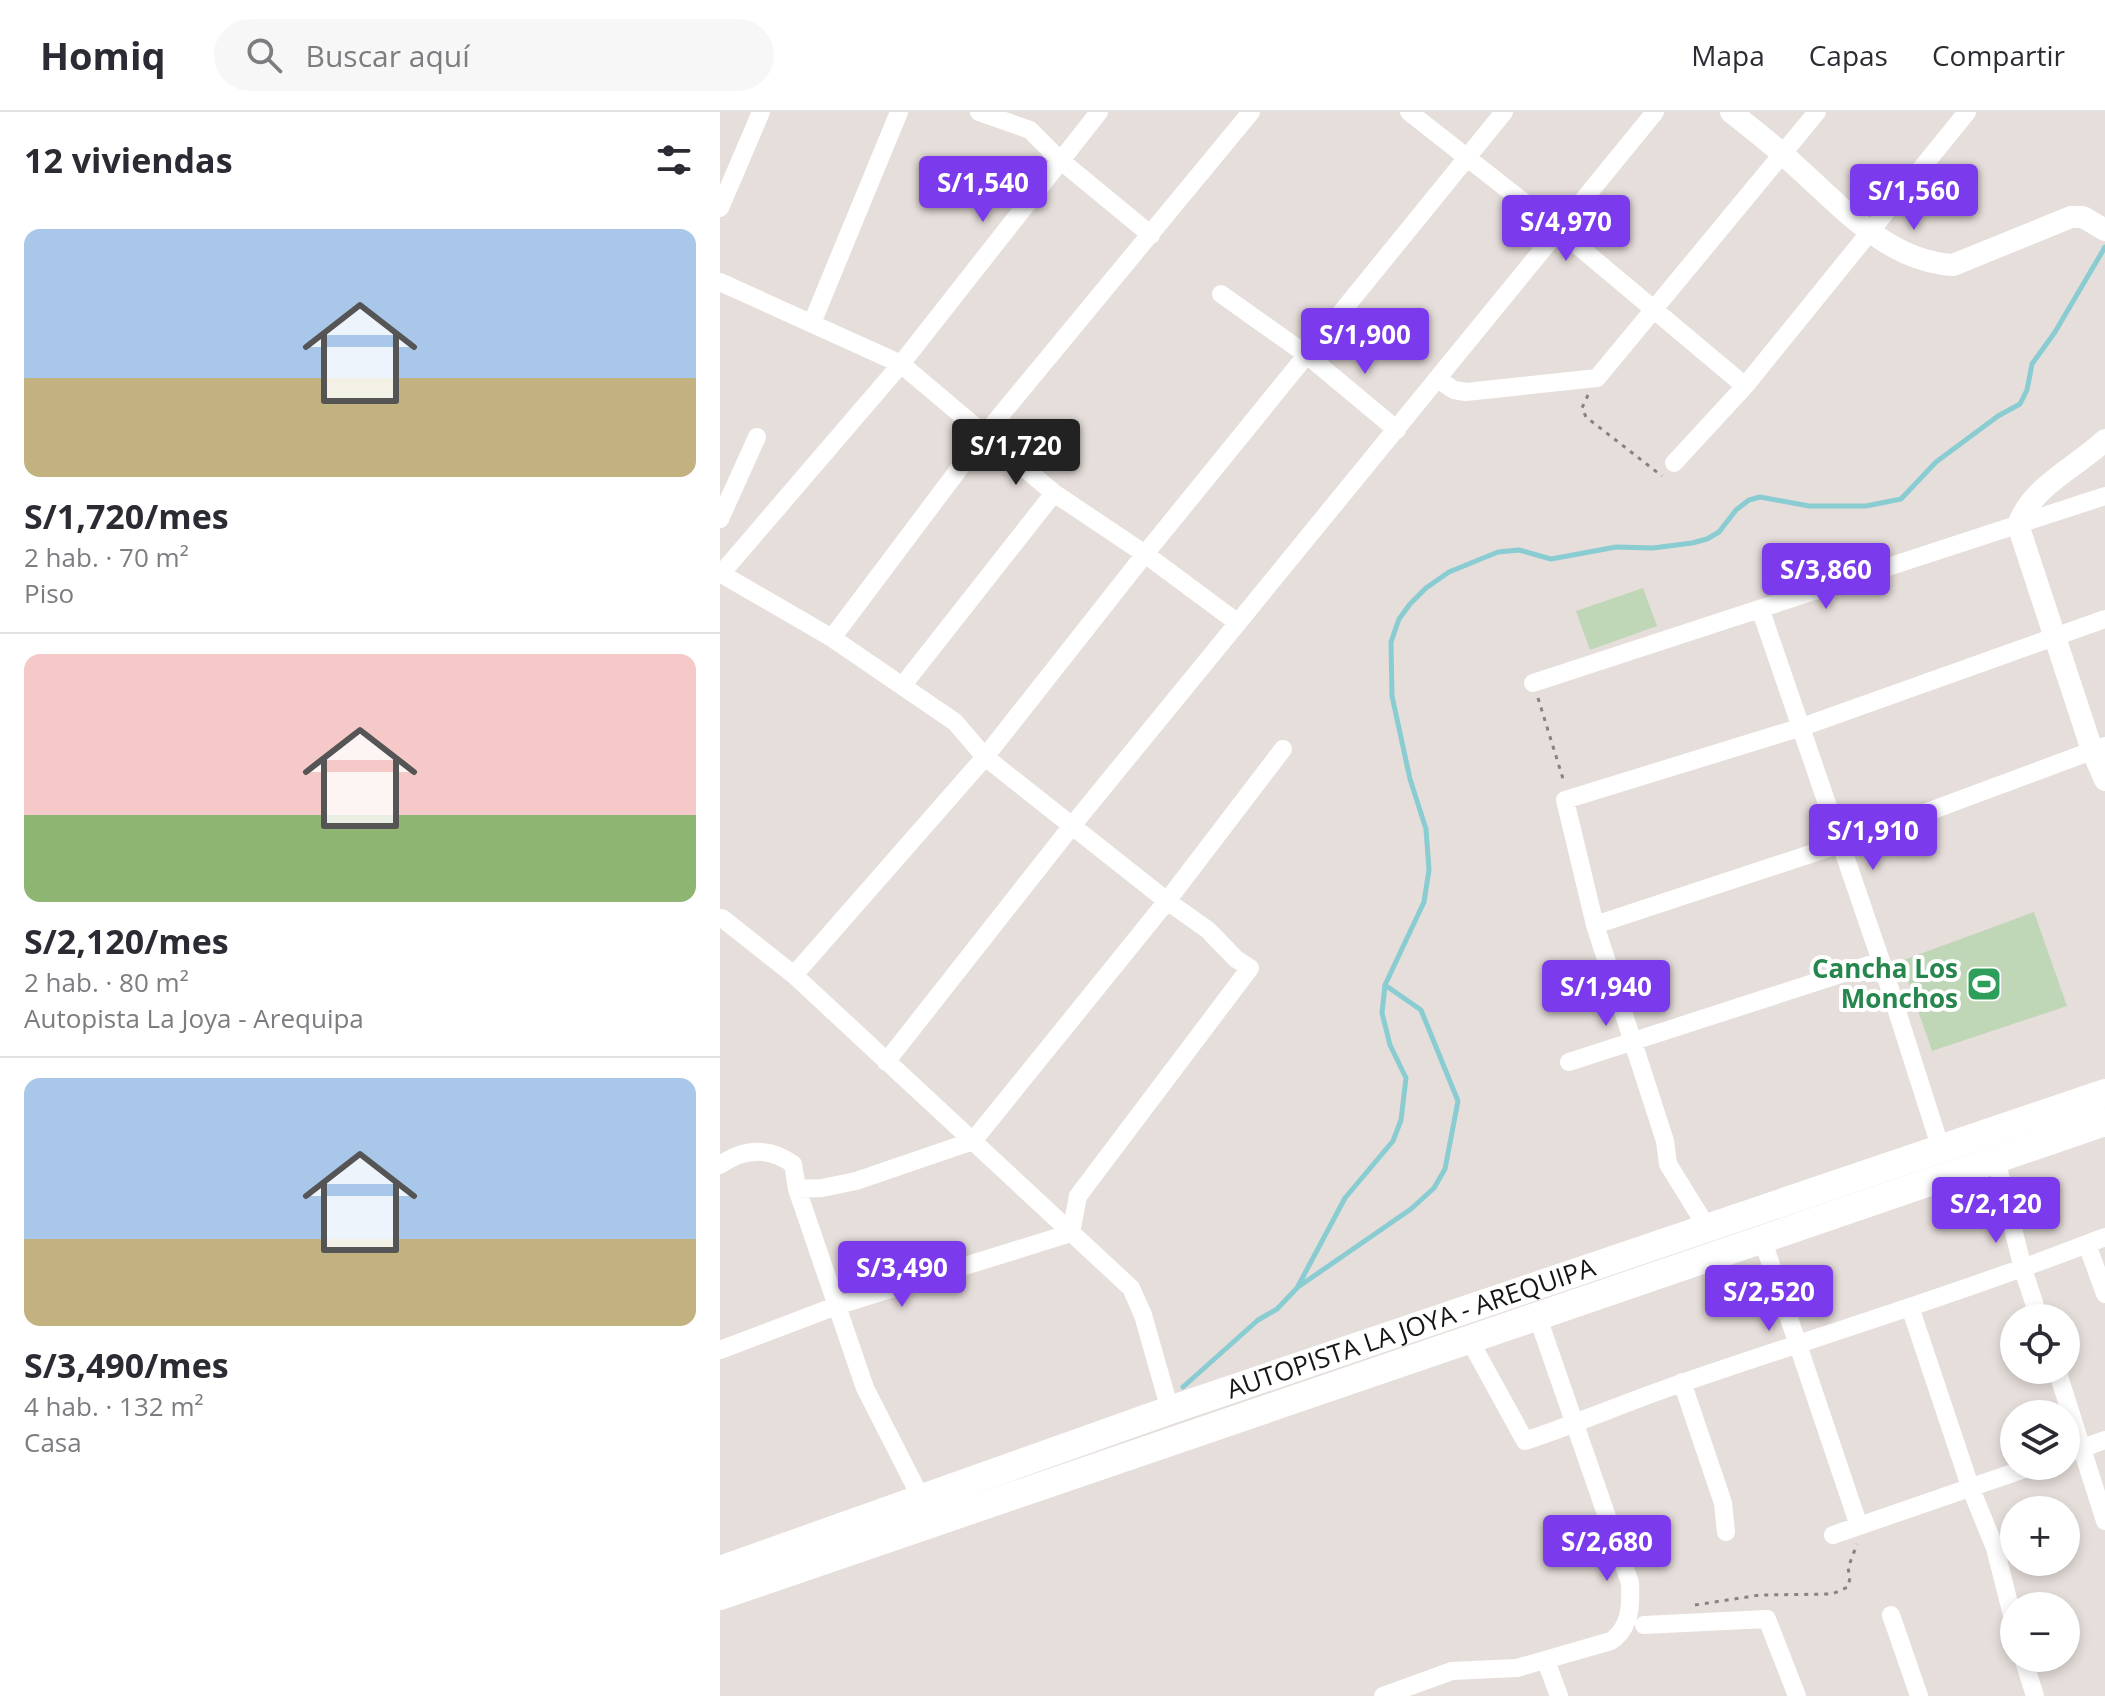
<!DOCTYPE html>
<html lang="es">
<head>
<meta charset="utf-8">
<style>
  body { margin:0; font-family:"Open Sans",sans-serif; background:#f7f7f7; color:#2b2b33; height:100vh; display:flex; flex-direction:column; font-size:30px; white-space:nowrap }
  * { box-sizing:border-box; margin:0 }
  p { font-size:26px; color:#7c7c81 }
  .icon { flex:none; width:44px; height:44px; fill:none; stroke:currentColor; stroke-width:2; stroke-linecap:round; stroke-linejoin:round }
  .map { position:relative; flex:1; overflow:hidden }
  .sheet { display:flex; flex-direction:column; background:#fff; width:720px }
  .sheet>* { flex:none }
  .controls { position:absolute; left:1280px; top:1192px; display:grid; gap:16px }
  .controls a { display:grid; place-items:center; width:80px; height:80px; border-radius:50%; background:#fff; box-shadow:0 4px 12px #0003; font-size:40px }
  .price { position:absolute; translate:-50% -68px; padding:0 18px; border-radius:8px; background:#7c3aed; color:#fff; font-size:26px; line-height:52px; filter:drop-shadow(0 2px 4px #0008) }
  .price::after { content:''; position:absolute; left:50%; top:48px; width:24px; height:18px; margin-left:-12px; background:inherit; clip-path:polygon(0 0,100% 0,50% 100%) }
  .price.current { background:#222; color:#fff }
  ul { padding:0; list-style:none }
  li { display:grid; align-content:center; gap:16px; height:424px; padding:0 24px }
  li+li { border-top:2px solid #e1e1e2 }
  li span { display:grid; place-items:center; height:248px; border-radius:16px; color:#555 }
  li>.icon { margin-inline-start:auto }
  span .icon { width:144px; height:144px; fill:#fffc; stroke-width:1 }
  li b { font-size:34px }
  h2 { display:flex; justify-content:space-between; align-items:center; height:96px; padding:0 24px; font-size:34px }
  header { display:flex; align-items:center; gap:48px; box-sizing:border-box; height:112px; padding:0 40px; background:#fff; border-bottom:2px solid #e1e1e2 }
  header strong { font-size:38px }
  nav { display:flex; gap:44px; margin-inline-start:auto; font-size:28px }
  .search { width:560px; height:72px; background:#f7f7f7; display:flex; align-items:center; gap:20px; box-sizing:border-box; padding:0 28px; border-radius:44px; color:#7c7c81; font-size:30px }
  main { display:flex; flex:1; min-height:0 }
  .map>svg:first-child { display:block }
  .green { fill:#bfd7b6 }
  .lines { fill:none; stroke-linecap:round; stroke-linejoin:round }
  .stream { stroke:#89ccd2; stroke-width:5 }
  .path { stroke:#87817f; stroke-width:3; stroke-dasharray:4 6; stroke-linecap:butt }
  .minor { stroke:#fff; stroke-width:18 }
  .tertiary { stroke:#fff; stroke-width:22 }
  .primary { stroke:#fff; stroke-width:28 }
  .labels { text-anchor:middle; stroke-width:8; stroke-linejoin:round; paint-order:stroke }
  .leisure-label { font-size:26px; font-weight:bold; fill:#27864d; stroke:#fff; text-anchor:end }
  .street-label { font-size:26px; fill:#181615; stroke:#fff }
</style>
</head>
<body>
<header>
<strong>Homiq</strong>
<div class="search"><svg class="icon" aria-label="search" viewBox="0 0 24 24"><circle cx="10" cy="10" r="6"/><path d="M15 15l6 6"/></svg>Buscar aquí</div>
<nav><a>Mapa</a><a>Capas</a><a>Compartir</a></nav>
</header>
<main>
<section class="sheet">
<h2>12 viviendas<svg class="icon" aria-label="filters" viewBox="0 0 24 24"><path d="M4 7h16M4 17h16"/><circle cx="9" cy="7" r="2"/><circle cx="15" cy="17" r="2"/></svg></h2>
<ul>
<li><span style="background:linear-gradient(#a9c7e8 60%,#c2b280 0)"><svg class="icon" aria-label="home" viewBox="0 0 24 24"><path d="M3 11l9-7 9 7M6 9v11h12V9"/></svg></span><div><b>S/1,720/mes</b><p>2 hab. · 70 m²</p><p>Piso</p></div></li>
<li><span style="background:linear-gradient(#f6c9c9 65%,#8fb573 0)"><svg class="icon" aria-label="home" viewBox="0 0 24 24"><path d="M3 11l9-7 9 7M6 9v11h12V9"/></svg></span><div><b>S/2,120/mes</b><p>2 hab. · 80 m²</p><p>Autopista La Joya - Arequipa</p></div></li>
<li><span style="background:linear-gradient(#a9c7e8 65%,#c2b280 0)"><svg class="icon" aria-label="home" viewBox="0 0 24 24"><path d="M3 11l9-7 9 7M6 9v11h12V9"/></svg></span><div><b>S/3,490/mes</b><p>4 hab. · 132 m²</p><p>Casa</p></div></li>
</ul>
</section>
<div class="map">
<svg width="1385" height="1584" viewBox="0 0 1385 1584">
  <rect width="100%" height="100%" fill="#e6deda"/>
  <path class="green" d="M923,476l14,38 -67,24 -14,-39z
    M1314,800l33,94 -135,45 -31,-90z"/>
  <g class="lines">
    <path class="stream" d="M578,1175l113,-78 23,-21 11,-19 13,-68 -37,-91 -36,-25
      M463,1275l75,-67 19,-11 20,-21 48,-90 48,-57 8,-21 5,-42 -16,-33 -8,-32 3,-28 39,-83 5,-32 -3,-41 -16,-50 -18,-83 -1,-54 8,-23 11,-15 16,-16 23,-16 49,-20 21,-2 32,9 65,-12 37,1 39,-5 15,-4 12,-7 17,-22 13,-10 11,-3 49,9h57l35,-7 35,-37 62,-46 22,-12 7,-14 5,-26 23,-32 50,-85"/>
    <path class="path" d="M868,283l-6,13 4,9 76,59
      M818,586l26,84
      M975,1493l65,-10 72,-1 16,-7 2,-9 -2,-10 9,-24"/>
    <path class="minor" d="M259,0l51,18 30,30 91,75
      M689,0l149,117 187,157
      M0,96l41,-96
      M0,170l181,82 153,129 91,61 93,69
      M501,182l86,61 90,75
      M92,211l87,-211
      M719,268l15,10 12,2 131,-14 220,-266
      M954,351l71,-77 222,-274
      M0,407l37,-82
      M0,461l112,65 123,84 30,35 182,144 41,29 28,29 14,9 -172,228 -7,37 -235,73 -116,44
      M0,463l181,-211 198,-252
      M1041,499l120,350 60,188
      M112,526l154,-205 265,-321
      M813,571l572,-187
      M183,573l151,-192
      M2,806l72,57 337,313 12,27 27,95
      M875,813l246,-81 264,-98
      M74,863l191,-218 160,-203 359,-442
      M166,950l185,-235 584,-715
      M849,950l312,-101
      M1276,1047l27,110 16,49
      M0,1053c24,-17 49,-18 73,-1l4,25 25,-1 34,-7 117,-40 194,-240 116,-152
      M77,1077l68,199 56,110
      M988,1117l-40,-65 -3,-23 -70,-216 -30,-125 237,-73 303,-108
      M1042,1126l97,288
      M1367,1132l18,50
      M1190,1195l61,182 24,59 19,75
      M749,1227l56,102c54,-18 106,-41 160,-59 140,-48 282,-91 420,-145
      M1337,1258l48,151
      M962,1270l41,121 3,29
      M1346,1342l39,-14
      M1113,1423l200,-69
      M1171,1503l28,81
      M924,1513l123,-6 30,77
      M1303,1546l12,38
      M826,1549l13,35
      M663,1584l69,-25 65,-3 94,-27c20,-14 20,-36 19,-58l-93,-268"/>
    <path class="tertiary" d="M1011,0c23,18 46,36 67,56 46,41 90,93 155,97l118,-48h12l22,13
      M1385,328c-28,27 -73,46 -87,85l74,225 13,30"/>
    <g class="primary">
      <path id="s1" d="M0,1458l450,-160 935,-317"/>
      <path d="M0,1484l1385,-474"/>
    </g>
  </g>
  <defs>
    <symbol id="stadium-square" viewBox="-11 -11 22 22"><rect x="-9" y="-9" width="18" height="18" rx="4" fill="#2e9e5b" stroke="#fff"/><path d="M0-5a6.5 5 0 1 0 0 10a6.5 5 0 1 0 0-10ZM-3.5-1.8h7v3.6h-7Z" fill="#fff"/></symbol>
  </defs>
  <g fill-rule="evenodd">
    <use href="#stadium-square" x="1244" y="852" width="40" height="40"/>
  </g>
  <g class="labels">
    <g class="leisure-label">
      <text x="1238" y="866">Cancha Los<tspan x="1238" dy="30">Monchos</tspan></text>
    </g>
    <g class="street-label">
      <text dy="9" stroke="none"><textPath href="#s1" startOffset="732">AUTOPISTA LA JOYA - AREQUIPA</textPath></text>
    </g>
  </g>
</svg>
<div class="controls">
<a><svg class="icon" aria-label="locate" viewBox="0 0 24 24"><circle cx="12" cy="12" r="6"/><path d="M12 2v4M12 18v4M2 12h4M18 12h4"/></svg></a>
<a><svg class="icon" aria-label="layers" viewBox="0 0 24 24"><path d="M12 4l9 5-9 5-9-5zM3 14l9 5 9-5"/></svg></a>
<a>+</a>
<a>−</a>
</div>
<b class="price" style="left:263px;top:112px">S/1,540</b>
<b class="price" style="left:1194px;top:120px">S/1,560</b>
<b class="price" style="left:846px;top:151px">S/4,970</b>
<b class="price" style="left:645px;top:264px">S/1,900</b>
<b class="price current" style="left:296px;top:375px">S/1,720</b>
<b class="price" style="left:1106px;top:499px">S/3,860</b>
<b class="price" style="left:1153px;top:760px">S/1,910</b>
<b class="price" style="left:886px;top:916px">S/1,940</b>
<b class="price" style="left:1276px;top:1133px">S/2,120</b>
<b class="price" style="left:182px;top:1197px">S/3,490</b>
<b class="price" style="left:1049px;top:1221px">S/2,520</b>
<b class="price" style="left:887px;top:1471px">S/2,680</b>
</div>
</main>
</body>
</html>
